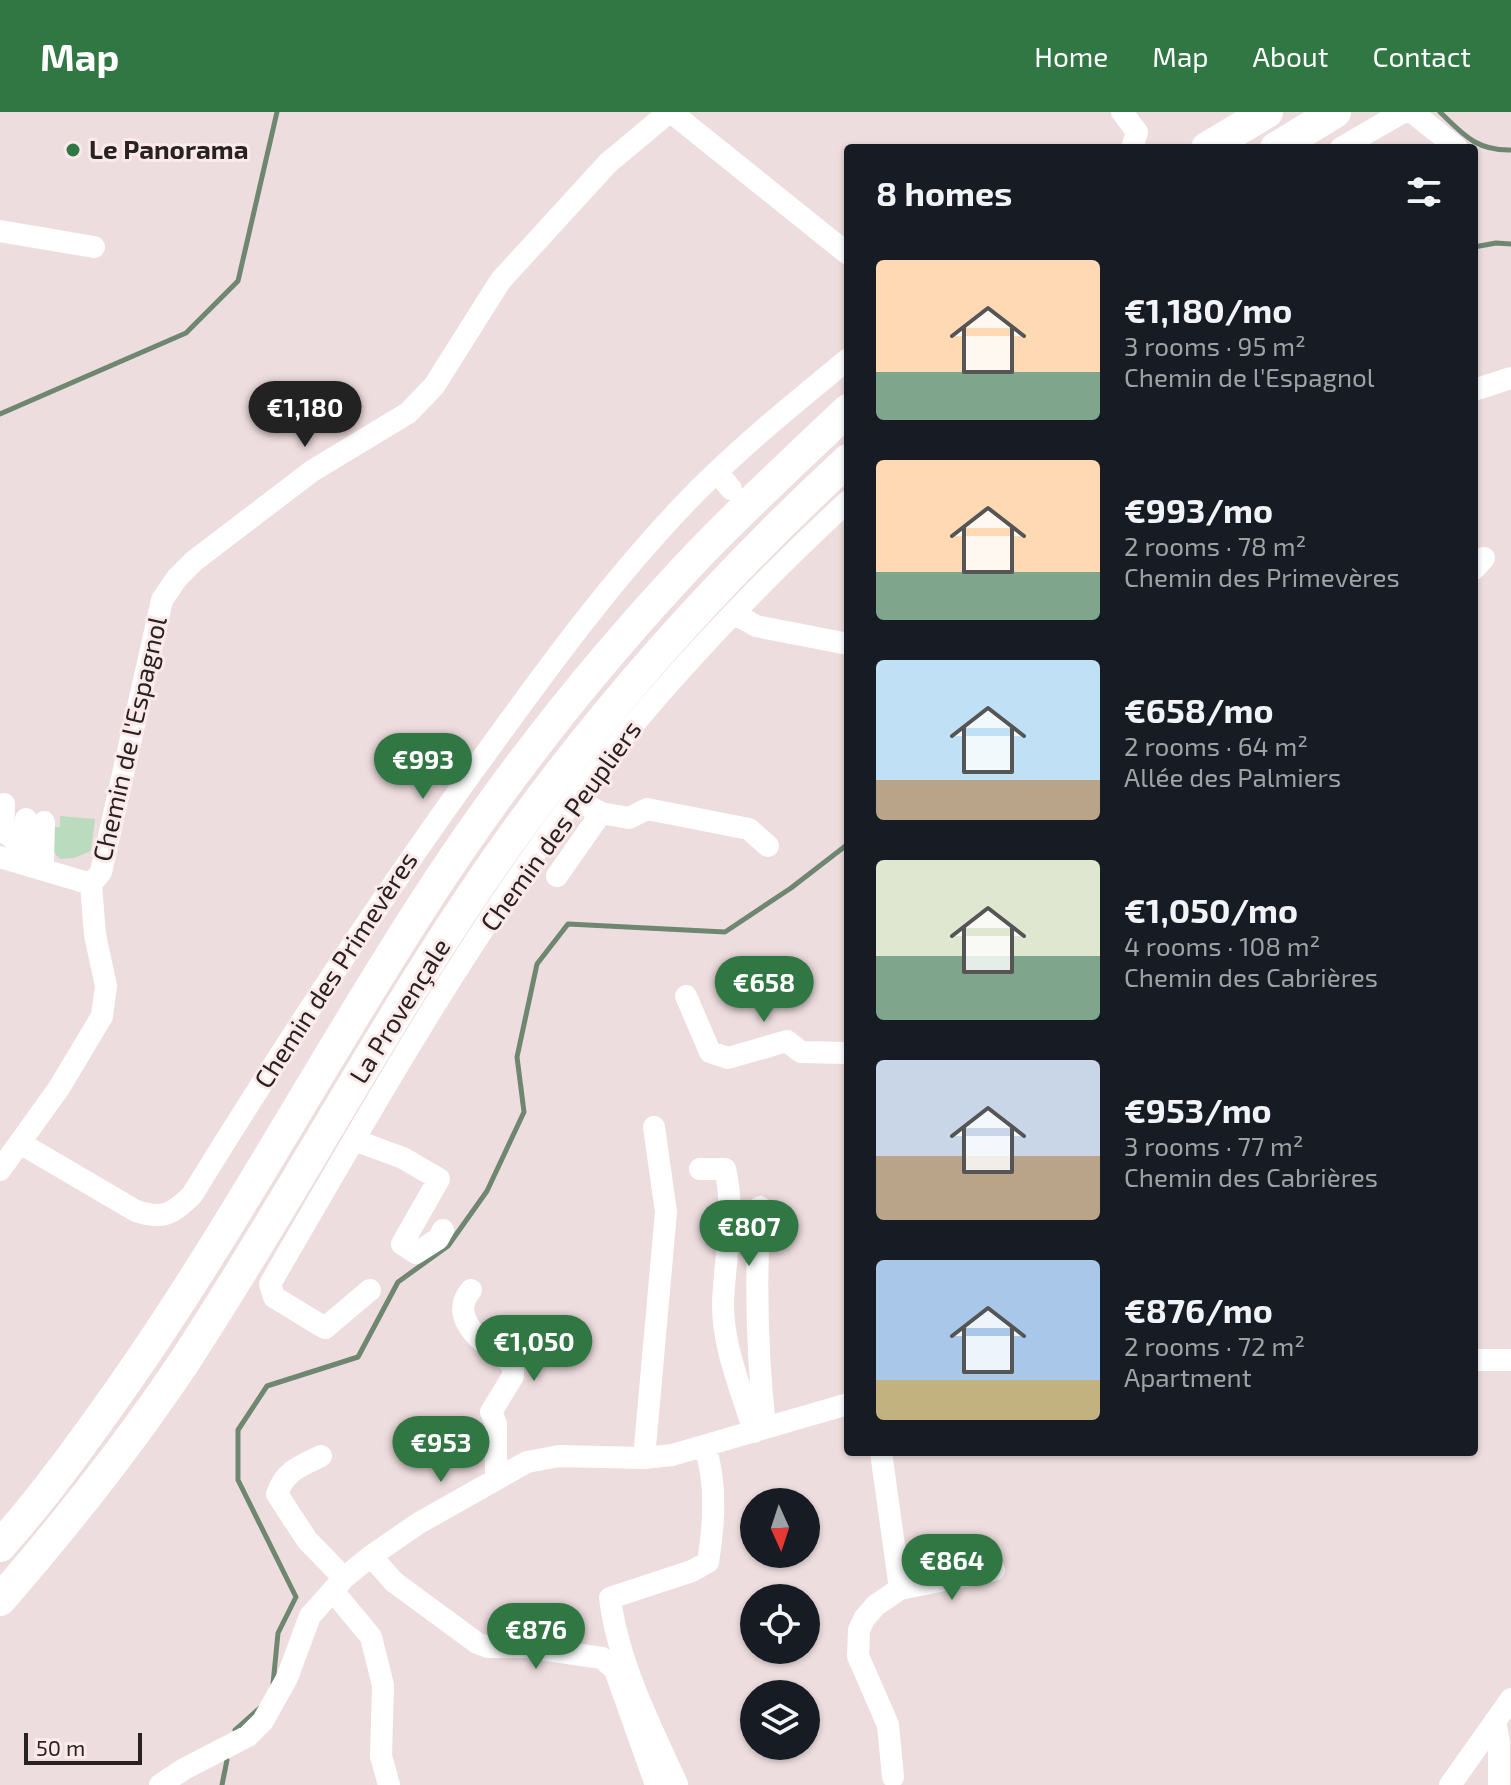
<!DOCTYPE html>
<html lang="en">
<head>
<meta charset="utf-8">
<style>
  body { margin:0; font-family:"Exo 2",sans-serif; background:#242831; color:#f1f3f6; height:100vh; display:flex; flex-direction:column; font-size:30px; white-space:nowrap }
  * { box-sizing:border-box; margin:0 }
  p { font-size:26px; color:#9ea1a6 }
  .icon { flex:none; width:44px; height:44px; fill:none; stroke:currentColor; stroke-width:2; stroke-linecap:round; stroke-linejoin:round }
  .map { position:relative; flex:1; overflow:hidden }
  .drawer { position:absolute; left:844px; top:32px; width:634px; height:1312px; display:flex; flex-direction:column; background:#171b24; border-radius:8px; box-shadow:0 2px 6px #0004 }
  .drawer>* { flex:none }
  .needle { width:52px; rotate:177deg }
  .buttons { position:absolute; left:740px; top:1376px; display:grid; gap:16px }
  .buttons a { display:grid; place-items:center; width:80px; height:80px; border-radius:50%; background:#171b24; box-shadow:0 2px 6px #0004; font-size:40px }
  .scale { position:absolute; left:24px; bottom:20px; width:118px; box-sizing:border-box; padding-left:8px; border:4px solid #292223; border-top:0; font-size:22px; line-height:28px; white-space:nowrap; color:#292223; -webkit-text-stroke:6px #fceaeb; paint-order:stroke }
  .price { position:absolute; translate:-50% -68px; padding:0 18px; border-radius:28px; background:#317743; color:#fff; font-size:26px; line-height:52px; filter:drop-shadow(0 2px 4px #0008) }
  .price::after { content:''; position:absolute; left:50%; top:48px; width:24px; height:18px; margin-left:-12px; background:inherit; clip-path:polygon(0 0,100% 0,50% 100%) }
  .price.active { background:#222; color:#fff }
  ul { padding:0; list-style:none }
  li { display:flex; align-items:center; gap:24px; height:200px; padding:0 32px }
  li span { display:grid; place-items:center; flex:none; width:224px; height:160px; border-radius:8px; color:#555 }
  li>.icon { margin-inline-start:auto }
  span .icon { width:96px; height:96px; fill:#fffc; stroke-width:1 }
  li b { font-size:34px }
  h2 { display:flex; justify-content:space-between; align-items:center; height:96px; padding:0 32px; font-size:34px }
  header { display:flex; align-items:center; gap:48px; box-sizing:border-box; height:112px; padding:0 40px; background:#317743; color:#fff }
  header strong { font-size:38px }
  nav { display:flex; gap:44px; margin-inline-start:auto; font-size:28px }
  .map>svg:first-child { display:block }
  .green { fill:#bbdbbf }
  .lines { fill:none; stroke-linecap:round; stroke-linejoin:round }
  .stream { stroke:#6f8771; stroke-width:5 }
  .minor { stroke:#fff; stroke-width:22 }
  .highway { stroke:#fff; stroke-width:32 }
  .poi-dot { fill:#317743; stroke:#fceaeb; stroke-width:3 }
  .labels { text-anchor:middle; stroke-width:6; stroke-linejoin:round; paint-order:stroke }
  .poi-label { font-size:26px; font-weight:bold; fill:#292223; stroke:#fceaeb; text-anchor:start }
  .street-label { font-size:26px; fill:#292223; stroke:#fceaeb }
</style>
</head>
<body>
<header>
<strong>Map</strong>
<nav><a>Home</a><a>Map</a><a>About</a><a>Contact</a></nav>
</header>
<div class="map">
<svg width="1511" height="1673" viewBox="0 0 1511 1673">
  <rect width="100%" height="100%" fill="#eeddde"/>
  <path class="green" d="M60,704l35,3 -4,32 -17,7 -14,1c-10,-8 -9,-20 -9,-32h9z"/>
  <g class="lines">
    <path class="stream" d="M1440,0c23,22 36,39 71,38
      M1474,135l22,-4 15,1
      M0,302l186,-81 52,-52 39,-169
      M273,1572l5,-51 18,-36 -58,-117v-50l29,-44 91,-29 40,-75 50,-36 39,-55 37,-79 -7,-55 20,-93 31,-40 157,8 66,-44 57,-44
      M235,1618l26,-23
      M222,1673l5,-25"/>
    <path class="minor" d="M671,0l177,142
      M1122,0l15,20 -5,16
      M1412,0l45,36
      M1341,36l62,-36
      M0,119l94,16
      M1474,278l37,-12
      M717,360l14,17
      M1474,457l10,-11
      M735,502l21,12 92,18
      M575,687l26,14 28,5 18,-9 102,20 19,17
      M4,692l-1,27 19,14 21,3
      M14,743l8,-10 4,-26
      M0,745l91,27
      M43,749l1,-39
      M557,764l44,-63
      M686,884l24,56 18,6 59,-17 14,11 47,1
      M354,1028l49,18 36,21 -37,65 14,9 22,-14 5,-9
      M20,1031l116,68c27,9 37,3 56,-16 93,-151 190,-299 294,-442 66,-91 133,-183 212,-263 47,-47 99,-89 150,-131
      M700,1057h25c11,44 -1,92 -2,136 0,43 19,86 31,127
      M0,1058l59,-82 43,-72 4,-30 -11,-51 -4,-51 10,-12 61,-272 15,-22 17,-17 118,-90 96,-58 26,-27 67,-106 107,-117 61,-51
      M760,1095c-5,74 -3,146 5,221
      M370,1178l-45,38 -51,-31 -4,-13c96,-165 190,-333 305,-486 81,-107 175,-206 273,-297
      M471,1178c-26,30 19,59 42,74v12l-22,36 5,12v54
      M1474,1248h37
      M881,1340l19,137
      M321,1344c-21,10 -36,15 -44,38l30,46 37,38
      M644,1346l22,-246 -12,-85
      M371,1444l23,26 83,61 11,4h39l75,11 13,12 41,115
      M333,1479l38,46 12,48 -2,71 8,29
      M1495,1609l4,21v43
      M893,1665l-5,-52 -30,-69 1,-26 5,-11 12,-14 24,-16 94,-19
      M677,1672c-27,-59 -59,-121 -67,-186l82,-27 16,-9c6,-38 9,-78 -3,-115
      M160,1673l24,-16 64,-33 15,-15 24,-43 23,-62 34,-38 27,-22 48,-33 108,-61 32,-6 85,2 28,-3 176,-51
      M1450,1673l61,-86"/>
    <path class="highway" d="M1207,36l60,-36
      M1276,36l59,-36
      M0,1434c43,-48 81,-101 118,-153 110,-156 200,-325 303,-485 82,-128 178,-249 283,-359 47,-48 95,-93 144,-139
      M0,1488c66,-76 128,-154 184,-238 115,-175 212,-364 335,-534 97,-134 208,-256 329,-368"/>
  </g>
  <circle class="poi-dot" cx="73" cy="38" r="8"/>
  <g class="labels">
    <g class="poi-label">
      <text x="89" y="47">Le Panorama</text>
    </g>
    <g class="street-label">
      <text transform="translate(130 627) rotate(-77)" y="9">Chemin de l'Espagnol</text>
      <text transform="translate(561 714) rotate(-54)" y="9">Chemin des Peupliers</text>
      <text transform="translate(336 858) rotate(-57)" y="9">Chemin des Primevères</text>
      <text transform="translate(400 899) rotate(-58)" y="9">La Provençale</text>
    </g>
  </g>
</svg>
<div class="buttons">
<a><svg class="needle" viewBox="-14 -14 28 28"><path d="M0-13l5 13h-10z" fill="#e53935"/><path d="M0 13l5-13h-10z" fill="#9ea1a6"/></svg></a>
<a><svg class="icon" aria-label="locate" viewBox="0 0 24 24"><circle cx="12" cy="12" r="6"/><path d="M12 2v4M12 18v4M2 12h4M18 12h4"/></svg></a>
<a><svg class="icon" aria-label="layers" viewBox="0 0 24 24"><path d="M12 4l9 5-9 5-9-5zM3 14l9 5 9-5"/></svg></a>
</div>
<div class="scale">50 m</div>
<b class="price active" style="left:305px;top:337px">€1,180</b>
<b class="price" style="left:423px;top:689px">€993</b>
<b class="price" style="left:764px;top:912px">€658</b>
<b class="price" style="left:749px;top:1156px">€807</b>
<b class="price" style="left:534px;top:1271px">€1,050</b>
<b class="price" style="left:441px;top:1372px">€953</b>
<b class="price" style="left:952px;top:1490px">€864</b>
<b class="price" style="left:536px;top:1559px">€876</b>
<section class="drawer">
<h2>8 homes<svg class="icon" aria-label="filters" viewBox="0 0 24 24"><path d="M4 7h16M4 17h16"/><circle cx="9" cy="7" r="2"/><circle cx="15" cy="17" r="2"/></svg></h2>
<ul>
<li><span style="background:linear-gradient(#ffd9b3 70%,#7fa58c 0)"><svg class="icon" aria-label="home" viewBox="0 0 24 24"><path d="M3 11l9-7 9 7M6 9v11h12V9"/></svg></span><div><b>€1,180/mo</b><p>3 rooms · 95 m²</p><p>Chemin de l'Espagnol</p></div></li>
<li><span style="background:linear-gradient(#ffd9b3 70%,#7fa58c 0)"><svg class="icon" aria-label="home" viewBox="0 0 24 24"><path d="M3 11l9-7 9 7M6 9v11h12V9"/></svg></span><div><b>€993/mo</b><p>2 rooms · 78 m²</p><p>Chemin des Primevères</p></div></li>
<li><span style="background:linear-gradient(#bfe0f5 75%,#b9a48a 0)"><svg class="icon" aria-label="home" viewBox="0 0 24 24"><path d="M3 11l9-7 9 7M6 9v11h12V9"/></svg></span><div><b>€658/mo</b><p>2 rooms · 64 m²</p><p>Allée des Palmiers</p></div></li>
<li><span style="background:linear-gradient(#dfe7d0 60%,#7fa58c 0)"><svg class="icon" aria-label="home" viewBox="0 0 24 24"><path d="M3 11l9-7 9 7M6 9v11h12V9"/></svg></span><div><b>€1,050/mo</b><p>4 rooms · 108 m²</p><p>Chemin des Cabrières</p></div></li>
<li><span style="background:linear-gradient(#c9d6e8 60%,#b9a48a 0)"><svg class="icon" aria-label="home" viewBox="0 0 24 24"><path d="M3 11l9-7 9 7M6 9v11h12V9"/></svg></span><div><b>€953/mo</b><p>3 rooms · 77 m²</p><p>Chemin des Cabrières</p></div></li>
<li><span style="background:linear-gradient(#a9c7e8 75%,#c2b280 0)"><svg class="icon" aria-label="home" viewBox="0 0 24 24"><path d="M3 11l9-7 9 7M6 9v11h12V9"/></svg></span><div><b>€876/mo</b><p>2 rooms · 72 m²</p><p>Apartment</p></div></li>
</ul>
</section>
</div>
</body>
</html>
